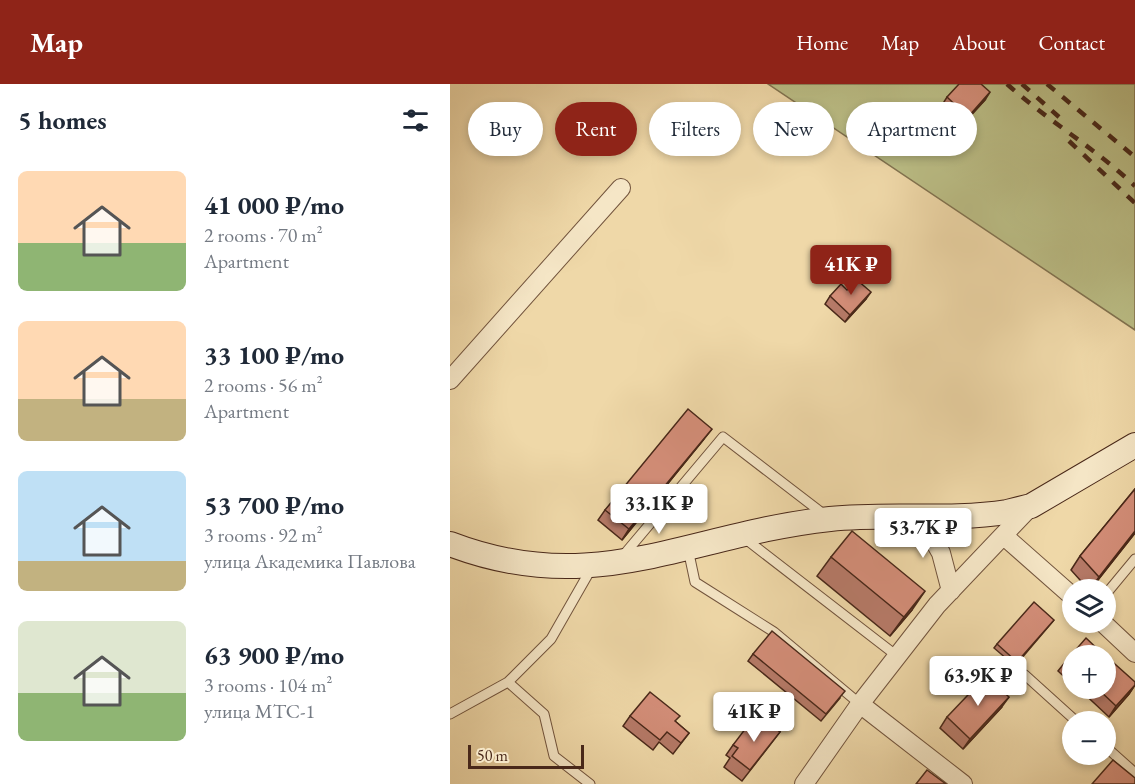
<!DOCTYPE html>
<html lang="en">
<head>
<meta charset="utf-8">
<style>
  body { margin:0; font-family:"EB Garamond",serif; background:#f6f6f7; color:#1f2937; height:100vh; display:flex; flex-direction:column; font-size:22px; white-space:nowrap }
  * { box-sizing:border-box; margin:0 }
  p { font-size:20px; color:#747a83 }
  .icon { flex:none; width:33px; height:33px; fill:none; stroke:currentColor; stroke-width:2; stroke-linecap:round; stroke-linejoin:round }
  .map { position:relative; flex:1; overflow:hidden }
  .details { display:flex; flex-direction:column; background:#fff; width:450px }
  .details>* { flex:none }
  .guide { position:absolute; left:18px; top:18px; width:570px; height:54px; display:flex; gap:12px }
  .tools { position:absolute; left:612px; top:495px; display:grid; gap:12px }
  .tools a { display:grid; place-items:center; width:54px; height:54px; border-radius:50%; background:#fff; box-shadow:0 3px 9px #0003; font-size:30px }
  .scale { position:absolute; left:18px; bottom:15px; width:116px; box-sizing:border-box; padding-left:6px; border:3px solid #492819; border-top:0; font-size:16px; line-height:21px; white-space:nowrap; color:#492819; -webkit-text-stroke:4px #f5e6c6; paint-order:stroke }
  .price { position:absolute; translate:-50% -51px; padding:0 14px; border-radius:6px; background:#fff; color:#222; font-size:20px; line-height:39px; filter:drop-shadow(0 2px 3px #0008) }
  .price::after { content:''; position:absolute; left:50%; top:36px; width:18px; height:14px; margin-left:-9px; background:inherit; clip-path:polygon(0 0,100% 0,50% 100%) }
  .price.selected { background:#8f2418; color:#fff }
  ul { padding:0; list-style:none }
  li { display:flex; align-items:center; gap:18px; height:150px; padding:0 18px }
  li span { display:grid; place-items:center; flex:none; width:168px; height:120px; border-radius:9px; color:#555 }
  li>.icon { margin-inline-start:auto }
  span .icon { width:72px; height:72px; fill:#fffc; stroke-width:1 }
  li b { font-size:26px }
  h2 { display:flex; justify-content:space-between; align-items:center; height:72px; padding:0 18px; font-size:26px }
  .chip { padding:0 21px; border-radius:27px; background:#fff; box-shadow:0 3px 9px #0003; font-size:21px; line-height:54px }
  .chip.selected { background:#8f2418; color:#fff }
  header { display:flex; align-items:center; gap:36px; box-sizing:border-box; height:84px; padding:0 30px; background:#8f2418; color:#fff }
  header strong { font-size:28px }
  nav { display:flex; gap:33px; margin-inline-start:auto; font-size:21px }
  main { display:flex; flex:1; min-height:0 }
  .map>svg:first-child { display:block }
  .green { fill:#bbbe86; stroke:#827350; stroke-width:1.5 }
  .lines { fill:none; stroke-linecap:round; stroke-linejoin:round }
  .lane-casing { stroke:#72543d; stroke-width:11 }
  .street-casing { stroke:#72543d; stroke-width:20 }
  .secondary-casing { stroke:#492819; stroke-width:26 }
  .lane { stroke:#f5e6c6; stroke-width:9 }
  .street { stroke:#f5e6c6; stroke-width:18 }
  .secondary { stroke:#f5e6c6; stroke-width:24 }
  .rail { stroke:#492819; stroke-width:4.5; stroke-dasharray:10 10; stroke-linecap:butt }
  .wall { fill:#b67a68; stroke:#492819; stroke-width:1.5 }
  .shaded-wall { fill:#946355; stroke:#492819; stroke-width:1.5 }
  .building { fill:#d48e79; stroke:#492819; stroke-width:1.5 }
</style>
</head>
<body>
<header>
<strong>Map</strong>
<nav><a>Home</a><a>Map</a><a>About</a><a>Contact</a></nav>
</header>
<main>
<section class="details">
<h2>5 homes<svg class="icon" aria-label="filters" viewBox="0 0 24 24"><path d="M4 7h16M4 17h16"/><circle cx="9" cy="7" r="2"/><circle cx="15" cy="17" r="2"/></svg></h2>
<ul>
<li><span style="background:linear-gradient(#ffd9b3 60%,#8fb573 0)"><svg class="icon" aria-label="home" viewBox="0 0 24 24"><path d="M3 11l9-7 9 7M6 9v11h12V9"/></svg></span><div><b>41 000 ₽/mo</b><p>2 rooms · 70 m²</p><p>Apartment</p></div></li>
<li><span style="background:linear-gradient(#ffd9b3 65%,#c2b280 0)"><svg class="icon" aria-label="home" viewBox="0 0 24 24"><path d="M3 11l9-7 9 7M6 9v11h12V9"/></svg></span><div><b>33 100 ₽/mo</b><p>2 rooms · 56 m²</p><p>Apartment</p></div></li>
<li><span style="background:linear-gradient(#bfe0f5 75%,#c2b280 0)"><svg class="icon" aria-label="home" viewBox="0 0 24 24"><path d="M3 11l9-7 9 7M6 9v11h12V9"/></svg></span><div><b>53 700 ₽/mo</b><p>3 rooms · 92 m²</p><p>улица Академика Павлова</p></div></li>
<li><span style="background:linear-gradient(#dfe7d0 60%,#8fb573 0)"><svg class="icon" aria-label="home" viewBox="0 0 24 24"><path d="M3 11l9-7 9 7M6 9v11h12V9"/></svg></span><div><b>63 900 ₽/mo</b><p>3 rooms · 104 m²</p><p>улица МТС-1</p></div></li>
</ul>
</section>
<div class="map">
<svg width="685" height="700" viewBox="0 0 685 700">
  <rect width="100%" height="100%" fill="#efd8a8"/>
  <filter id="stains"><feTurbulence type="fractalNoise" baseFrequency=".00333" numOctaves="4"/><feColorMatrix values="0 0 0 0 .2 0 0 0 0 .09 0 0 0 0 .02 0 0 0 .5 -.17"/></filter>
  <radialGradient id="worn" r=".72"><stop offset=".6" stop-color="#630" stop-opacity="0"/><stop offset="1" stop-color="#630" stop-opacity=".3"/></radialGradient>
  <path class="green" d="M318,0h367v246z"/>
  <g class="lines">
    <defs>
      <path id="lane" d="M293,453l154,119
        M238,465l7,33 79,50 86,72
        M172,473l101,-120 103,79
        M656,510l29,-35
        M575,591l52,47
        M58,598l36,32 10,42 36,28
        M0,630l58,-32 43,-43 40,-70
        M656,663l29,26"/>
      <path id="street" d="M0,296l171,-192
        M470,432l21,37 10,38
        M554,452l68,60
        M652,538l33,31
        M410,620l103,80
        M354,700l56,-80 77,-99 94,-99"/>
      <path id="secondary" d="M0,460c146,56 239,-10 380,-25 58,-6 119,2 177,-7l24,-6 104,-61"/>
    </defs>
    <use href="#lane" class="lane-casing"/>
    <use href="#street" class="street-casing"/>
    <use href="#secondary" class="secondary-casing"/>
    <use href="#lane" class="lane"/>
    <use href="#street" class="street"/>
    <use href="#secondary" class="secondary"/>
    <path class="rail" d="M557,0c41,37 88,64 128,102
      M572,0l37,33
      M597,0l88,73
      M619,57l66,62"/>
  </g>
  <path class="wall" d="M497,13l38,3 -22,24 -21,-19z
    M397,206l19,9 -21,23 -20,-18 5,-8z
    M254,355l-82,101 -24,-20 7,-10z
    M685,405v44l-45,57h-1l-18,-20 9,-14z
    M381,473l81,53 -22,26 -73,-60z
    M604,536l-39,46 -21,-18 3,-4z
    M303,570l87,44 -19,23 -73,-60z
    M622,572v28l-14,-13 8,-10z
    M685,601l-6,9 -20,23 -31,-29h28z
    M551,624l-38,41 -23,-21 7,-11z
    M180,632l46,6 13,11 -16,21 -14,-12 -6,8 -30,-24z
    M308,641l22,7 -38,49 -18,-14 6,-9 -4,-3 7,-10z"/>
  <path class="shaded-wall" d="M540,8l-5,8 -22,24 5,-7z
    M421,208l-5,7 -21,23 5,-7z
    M262,345l-8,10 -82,101 7,-11z
    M685,447v2l-45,57 9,-13z
    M475,507l-13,19 -22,26 14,-19z
    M685,601l-6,9 -20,23 7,-11z
    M559,613l-8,11 -38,41 7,-10z"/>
  <path class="building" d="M509,0h22l9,8 -22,25 -21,-20z
    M407,196l14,12 -21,23 -20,-19 11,-12 6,6z
    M238,325l24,20 -83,100 -24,-19z
    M685,405v42l-36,46 -19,-21z
    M402,447l73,60 -21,26 -73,-60z
    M584,518l20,18 -37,42 -20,-18z
    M322,547l73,60 -19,23 -73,-60z
    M636,554l19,18h-33v11l-6,-6z
    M656,572l29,26v3l-19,21 -19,-18h9z
    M536,592l23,21 -39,42 -23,-22z
    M200,608l30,24 -5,5 14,12 -8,10 -14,-11 -7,8 -30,-24z
    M313,635l17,13 -30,38 -18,-14 6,-8 -5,-3 19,-25 6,5z
    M663,676l22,18v6h-43z
    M477,686l19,14h-30z"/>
  <rect width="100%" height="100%" filter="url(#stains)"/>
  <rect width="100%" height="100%" fill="url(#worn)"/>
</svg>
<div class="tools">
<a><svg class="icon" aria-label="layers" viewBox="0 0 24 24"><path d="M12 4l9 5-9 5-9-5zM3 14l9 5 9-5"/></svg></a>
<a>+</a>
<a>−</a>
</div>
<div class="scale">50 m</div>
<b class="price selected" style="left:401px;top:212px">41K ₽</b>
<b class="price" style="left:209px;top:451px">33.1K ₽</b>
<b class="price" style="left:473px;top:475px">53.7K ₽</b>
<b class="price" style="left:528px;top:623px">63.9K ₽</b>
<b class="price" style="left:304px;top:659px">41K ₽</b>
<div class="guide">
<a class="chip">Buy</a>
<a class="chip selected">Rent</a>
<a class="chip">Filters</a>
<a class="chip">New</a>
<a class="chip">Apartment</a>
</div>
</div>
</main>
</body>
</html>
